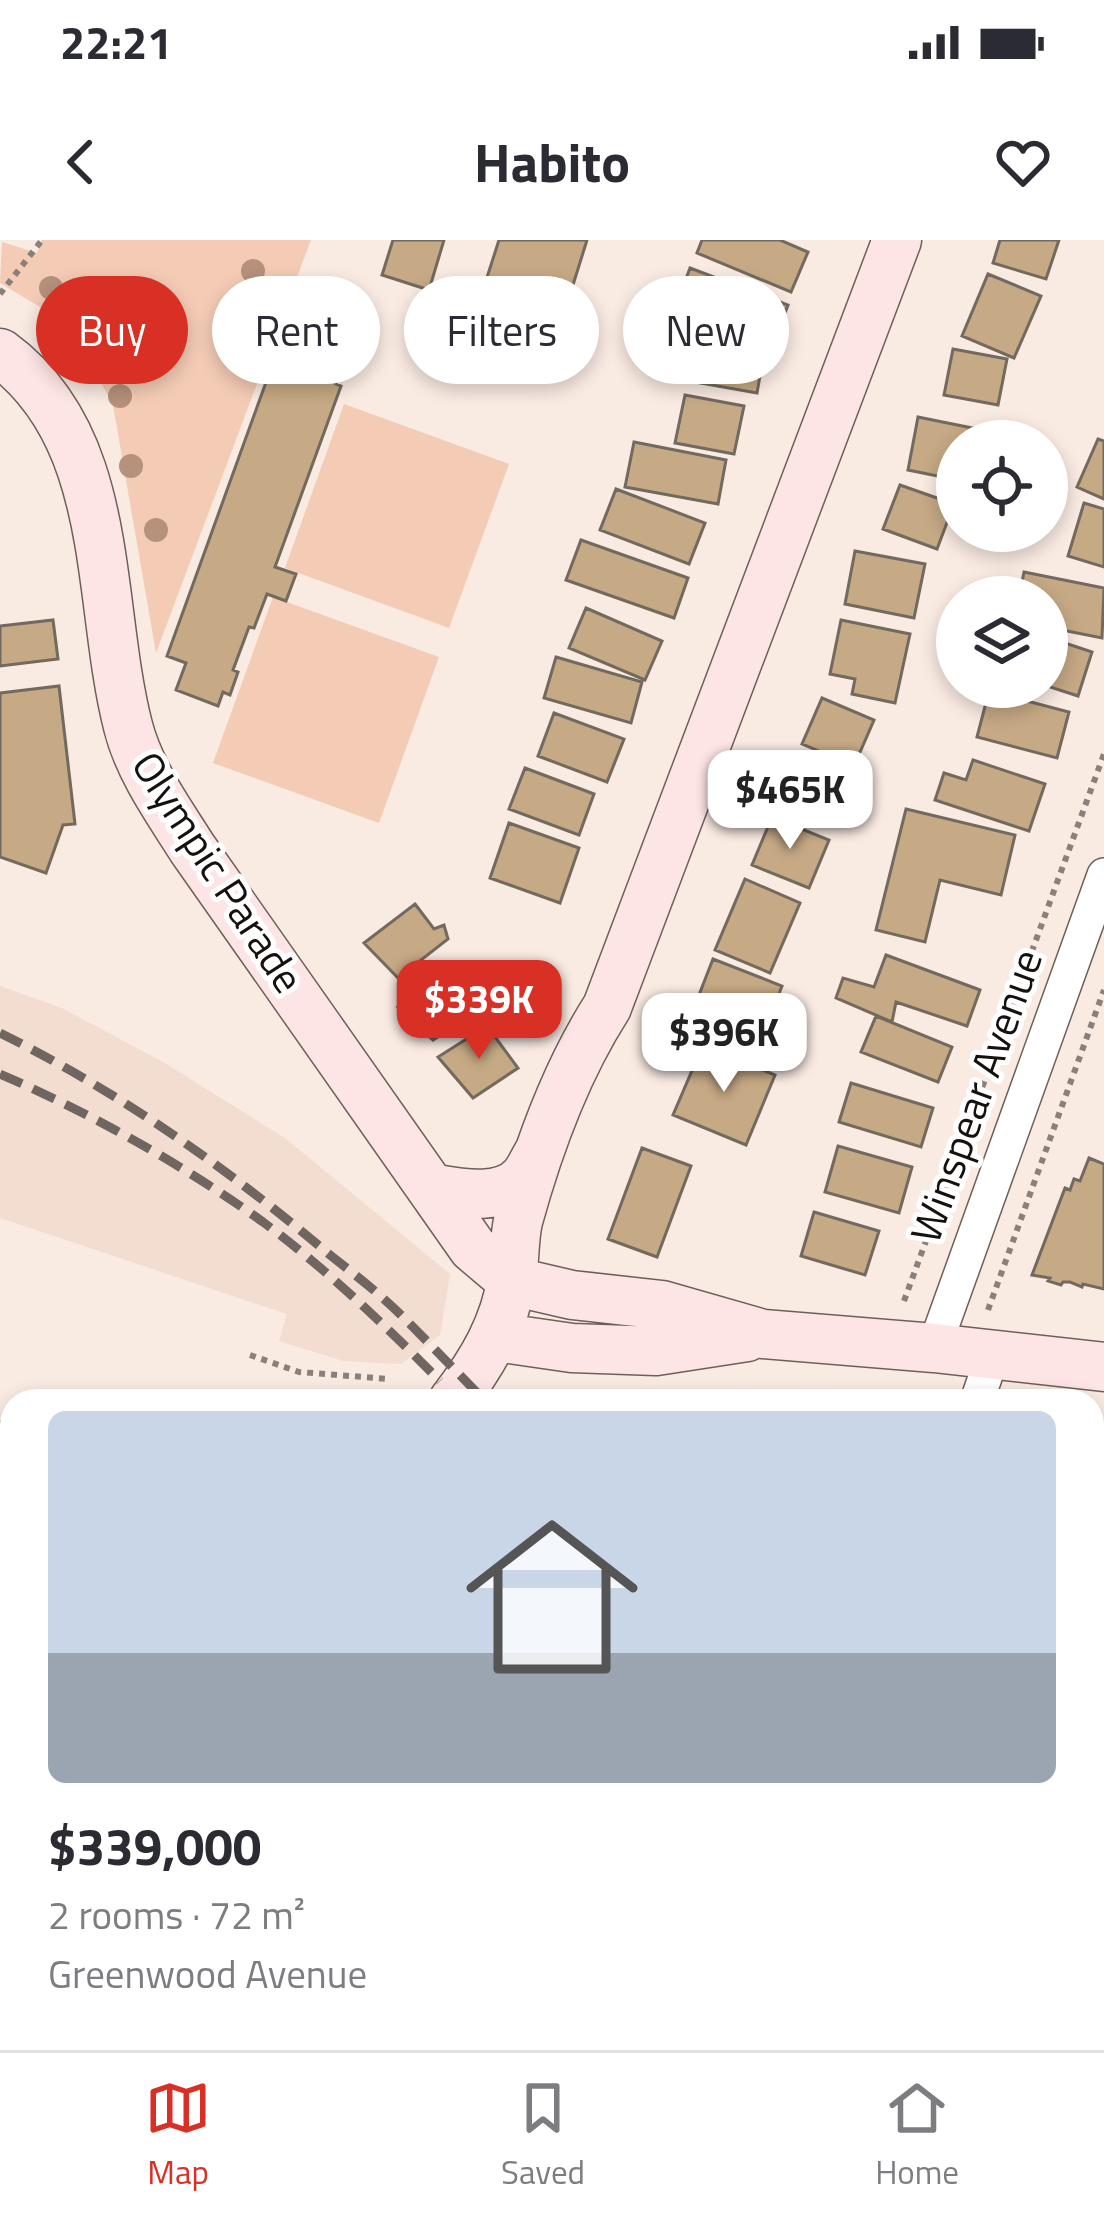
<!DOCTYPE html>
<html lang="en">
<head>
<meta charset="utf-8">
<style>
  body { margin:0; font-family:"Titillium Web",sans-serif; background:#f2f2f3; color:#2b2b33; height:100vh; display:flex; flex-direction:column; font-size:45px; white-space:nowrap }
  * { box-sizing:border-box; margin:0 }
  p { font-size:39px; color:#7c7c81 }
  .icon { flex:none; width:66px; height:66px; fill:none; stroke:currentColor; stroke-width:2; stroke-linecap:round; stroke-linejoin:round }
  .map { position:relative; flex:1; overflow:hidden }
  .drawer { position:absolute; left:0px; top:1149px; width:1104px; height:663px; display:flex; flex-direction:column; background:#fff; border-radius:36px 36px 0 0; box-shadow:0 6px 18px #0003 }
  .drawer>* { flex:none }
  .hud { position:absolute; left:36px; top:36px; width:1032px; height:108px; display:flex; gap:24px }
  .controls { position:absolute; left:936px; top:180px; display:grid; gap:24px }
  .controls a { display:grid; place-items:center; width:132px; height:132px; border-radius:50%; background:#fff; box-shadow:0 6px 18px #0003; font-size:60px }
  .price { position:absolute; translate:-50% -102px; padding:0 27px; border-radius:24px; background:#fff; color:#222; font-size:39px; line-height:78px; filter:drop-shadow(0 3px 6px #0008) }
  .price::after { content:''; position:absolute; left:50%; top:72px; width:36px; height:27px; margin-left:-18px; background:inherit; clip-path:polygon(0 0,100% 0,50% 100%) }
  .price.selected { background:#d93025; color:#fff }
  ul { padding:0; list-style:none }
  li { display:grid; align-content:center; gap:24px; height:636px; padding:0 48px }
  li+li { border-top:3px solid #e1e1e2 }
  li span { display:grid; place-items:center; height:372px; border-radius:18px; color:#555 }
  li>.icon { margin-inline-start:auto }
  span .icon { width:216px; height:216px; fill:#fffc; stroke-width:1 }
  li b { font-size:51px }
  .chip { padding:0 42px; border-radius:54px; background:#fff; box-shadow:0 6px 18px #0003; font-size:42px; line-height:108px }
  .chip.selected { background:#d93025; color:#fff }
  .status { display:flex; justify-content:space-between; align-items:center; height:84px; padding:0 60px; background:#fff; direction:ltr }
  .status svg { height:33px; fill:currentColor }
  header { display:flex; justify-content:space-between; align-items:center; height:156px; padding:0 48px; background:#fff; font-size:54px; font-weight:700 }
  .tabs { display:flex; justify-content:space-around; align-items:center; height:168px; border-top:3px solid #e1e1e2; background:#fff; font-size:33px; color:#7c7c81 }
  .tabs a { display:grid; justify-items:center; gap:6px }
  .tabs .selected { color:#d93025 }
  .map>svg:first-child { display:block }
  .built { fill:#f3ddd0 }
  .green { fill:#f4cbb5 }
  .building { fill:#c6a985; stroke:#726a5f; stroke-width:3 }
  .lines { fill:none; stroke-linecap:round; stroke-linejoin:round }
  .lane-casing { stroke:#6d6059; stroke-width:20 }
  .street-casing { stroke:#6d6059; stroke-width:36 }
  .secondary-casing { stroke:#6d6059; stroke-width:51 }
  .path { stroke:#8a807b; stroke-width:6; stroke-dasharray:6 6; stroke-linecap:butt }
  .lane { stroke:#fff; stroke-width:16 }
  .street { stroke:#fff; stroke-width:33 }
  .secondary { stroke:#fee5e5; stroke-width:48 }
  .rail { stroke:#6f6661; stroke-width:9; stroke-dasharray:24 12; stroke-linecap:butt }
  .tree { fill:#b6917b }
  .labels { text-anchor:middle; stroke-width:10; stroke-linejoin:round; paint-order:stroke }
  .street-label { font-size:42px; fill:#16110f; stroke:#fff }
</style>
</head>
<body>
<div class="status"><b>22:21</b><svg viewBox="0 0 49 12"><path d="M0 12V9h3v3zM5 12V6h3v6zM10 12V3h3v9zM15 12V0h3v12zM26 1h20v11H26zM47 4h2v5h-2z"/></svg></div>
<header><svg class="icon" aria-label="back" viewBox="0 0 24 24"><path d="M15 5l-7 7 7 7"/></svg>Habito<svg class="icon" aria-label="heart" viewBox="0 0 24 24"><path d="M12 20l-8-8c-3-5 5-10 8-4 3-6 11-1 8 4z"/></svg></header>
<div class="map">
<svg width="1104" height="1810" viewBox="0 0 1104 1810">
  <rect width="100%" height="100%" fill="#f9eae2"/>
  <path class="built" d="M0,746l62,22 101,54 122,76 165,136 -10,61 -39,29 -58,-3 -64,-20 8,-27 -287,-96z"/>
  <path class="green" d="M42,0h269l-155,413 -43,-248 -21,-39 -32,-47 -60,-36 2,-41 35,11z
    M344,164l165,60 -60,164 -164,-60z
    M273,357l166,60 -60,166 -166,-60z"/>
  <path class="building" d="M393,0h51l-15,50 -47,-15z
    M499,0h88l-33,106 -81,-25z
    M702,0h78l28,12 -17,40 -94,-39z
    M1000,0h59l-13,39 -53,-16z
    M690,28l98,37 -15,38 -97,-37z
    M988,34l53,22 -27,62 -52,-22z
    M286,87l63,22 -13,35 5,2 -66,181 21,7 -10,27 -19,-7 -13,34 -5,-1 -16,43 5,2 -8,23 -7,-3 -5,14 -42,-16 10,-27 -19,-7z
    M669,90l96,17 -8,46 -96,-17z
    M953,109l54,10 -9,46 -54,-10z
    M685,155l59,11 -10,48 -59,-11z
    M918,177l69,14 -2,10h-28v39l-49,-10z
    M1098,199l6,2v58l-27,-12z
    M634,202l92,18 -8,44 -93,-17z
    M900,245l54,19 -17,45 -54,-20z
    M616,249l89,34 -16,41 -89,-34z
    M1084,263l20,6v58l-36,-11z
    M581,300l107,38 -14,40 -108,-38z
    M855,311l70,13 -11,54 -69,-14z
    M1024,332l80,16 -2,50 -55,-11v-30h-28z
    M586,368l76,33 -17,39 -76,-32z
    M53,380l5,39 -58,7v-40z
    M841,380l69,14 -15,69 -43,-9 3,-15 -25,-5z
    M1047,397l45,15 -14,44 -31,-10z
    M556,417l86,25 -11,41 -87,-25z
    M59,446l16,138 -12,1 -17,48 -46,-16v-164z
    M989,451l80,21 -12,46 -80,-21z
    M822,458l52,22 -20,46 -52,-22z
    M554,473l70,26 -17,43 -69,-26z
    M796,518l43,12 -13,45 -43,-12z
    M973,520l72,24 -16,47 -94,-31 9,-27 22,7z
    M525,528l69,26 -15,41 -70,-26z
    M906,569l109,26 -14,60 -61,-15 -15,62 -49,-12z
    M772,577l57,23 -20,48 -57,-23z
    M509,583l70,25 -19,55 -70,-25z
    M745,639l55,24 -30,70 -55,-23z
    M415,664l19,25 10,-4 4,14 -50,39 -34,-35z
    M886,715l94,35 -13,36 -71,-24 -4,20 -56,-24 7,-20 31,9z
    M713,719l69,27 -15,39 -16,-7 -13,33 -53,-20z
    M451,731l28,39 -46,30 -35,-33z
    M876,776l76,31 -14,35 -77,-30z
    M487,786l31,42 -45,30 -35,-41z
    M703,805l72,30 -29,70 -73,-30z
    M851,843l82,25 -12,39 -82,-25z
    M838,906l74,21 -13,46 -74,-21z
    M642,908l49,18 -34,91 -49,-18z
    M1089,918l15,6v125l-21,-5 -1,3 -12,-5h-7l-2,3 -13,-4 2,-3 -18,-3 33,-87 5,2 4,-11 6,2z
    M814,972l65,19 -14,44 -64,-19z
    M1092,1529l12,4v160l-12,-4z
    M0,1715l12,3v54l-12,-3z
    M237,1800h175l-3,10h-169l-6,-2z
    M527,1800h119l-1,10h-65l-53,-7z
    M946,1800h131l-3,10h-131z"/>
  <g class="lines">
    <defs>
      <path id="lane" d="M940,1800l3,10"/>
      <path id="street" d="M934,1108l170,-473
        M977,1161l16,-47
        M726,1800l3,10
        M150,1810l4,-10"/>
      <path id="secondary" d="M0,113c117,85 96,248 128,373 11,44 40,84 64,122l281,400 39,33 60,14 90,10 101,29 171,14 170,19
        M431,948c29,5 71,14 93,-11 6,-7 10,-17 15,-25
        M496,1097l76,11 84,3 91,-14
        M453,1161c29,-38 52,-76 59,-124 3,-19 2,-38 6,-56 20,-73 48,-150 89,-214l290,-767
        M0,1206l12,6"/>
    </defs>
    <use href="#lane" class="lane-casing"/>
    <use href="#street" class="street-casing"/>
    <use href="#secondary" class="secondary-casing"/>
    <path class="path" d="M0,54l42,-54
      M904,1061l200,-547
      M988,1070l116,-320
      M250,1115l49,17 90,7"/>
    <use href="#lane" class="lane"/>
    <use href="#street" class="street"/>
    <use href="#secondary" class="secondary"/>
    <path class="rail" d="M0,793c119,59 229,136 330,222 24,19 49,38 71,60 28,28 56,57 84,86
      M0,834c92,40 182,90 263,148 61,45 123,104 177,159
      M834,1800l3,10"/>
  </g>
  <g class="tree">
    <circle cx="253" cy="31" r="12"/>
    <circle cx="51" cy="48" r="12"/>
    <circle cx="250" cy="76" r="12"/>
    <circle cx="153" cy="81" r="12"/>
    <circle cx="76" cy="112" r="12"/>
    <circle cx="120" cy="156" r="12"/>
    <circle cx="131" cy="226" r="12"/>
    <circle cx="156" cy="290" r="12"/>
  </g>
  <g class="labels">
    <g class="street-label">
      <text transform="translate(218 632) rotate(57)" y="15">Olympic Parade</text>
      <text transform="translate(976 856) rotate(-70)" y="15">Winspear Avenue</text>
    </g>
  </g>
</svg>
<div class="controls">
<a><svg class="icon" aria-label="locate" viewBox="0 0 24 24"><circle cx="12" cy="12" r="6"/><path d="M12 2v4M12 18v4M2 12h4M18 12h4"/></svg></a>
<a><svg class="icon" aria-label="layers" viewBox="0 0 24 24"><path d="M12 4l9 5-9 5-9-5zM3 14l9 5 9-5"/></svg></a>
</div>
<b class="price" style="left:790px;top:612px">$465K</b>
<b class="price selected" style="left:479px;top:822px">$339K</b>
<b class="price" style="left:724px;top:855px">$396K</b>
<div class="hud">
<a class="chip selected">Buy</a>
<a class="chip">Rent</a>
<a class="chip">Filters</a>
<a class="chip">New</a>
</div>
<section class="drawer">
<ul>
<li><span style="background:linear-gradient(#c9d6e8 65%,#9aa5b1 0)"><svg class="icon" aria-label="home" viewBox="0 0 24 24"><path d="M3 11l9-7 9 7M6 9v11h12V9"/></svg></span><div><b>$339,000</b><p>2 rooms · 72 m²</p><p>Greenwood Avenue</p></div></li>
</ul>
</section>
</div>
<nav class="tabs">
<a class="selected"><svg class="icon" aria-label="map" viewBox="0 0 24 24"><path d="M3 6l6-2 6 2 6-2v14l-6 2-6-2-6 2zM9 4v14M15 6v14"/></svg>Map</a>
<a><svg class="icon" aria-label="saved" viewBox="0 0 24 24"><path d="M7 4h10v16l-5-4-5 4z"/></svg>Saved</a>
<a><svg class="icon" aria-label="home" viewBox="0 0 24 24"><path d="M3 11l9-7 9 7M6 9v11h12V9"/></svg>Home</a>
</nav>
</body>
</html>
